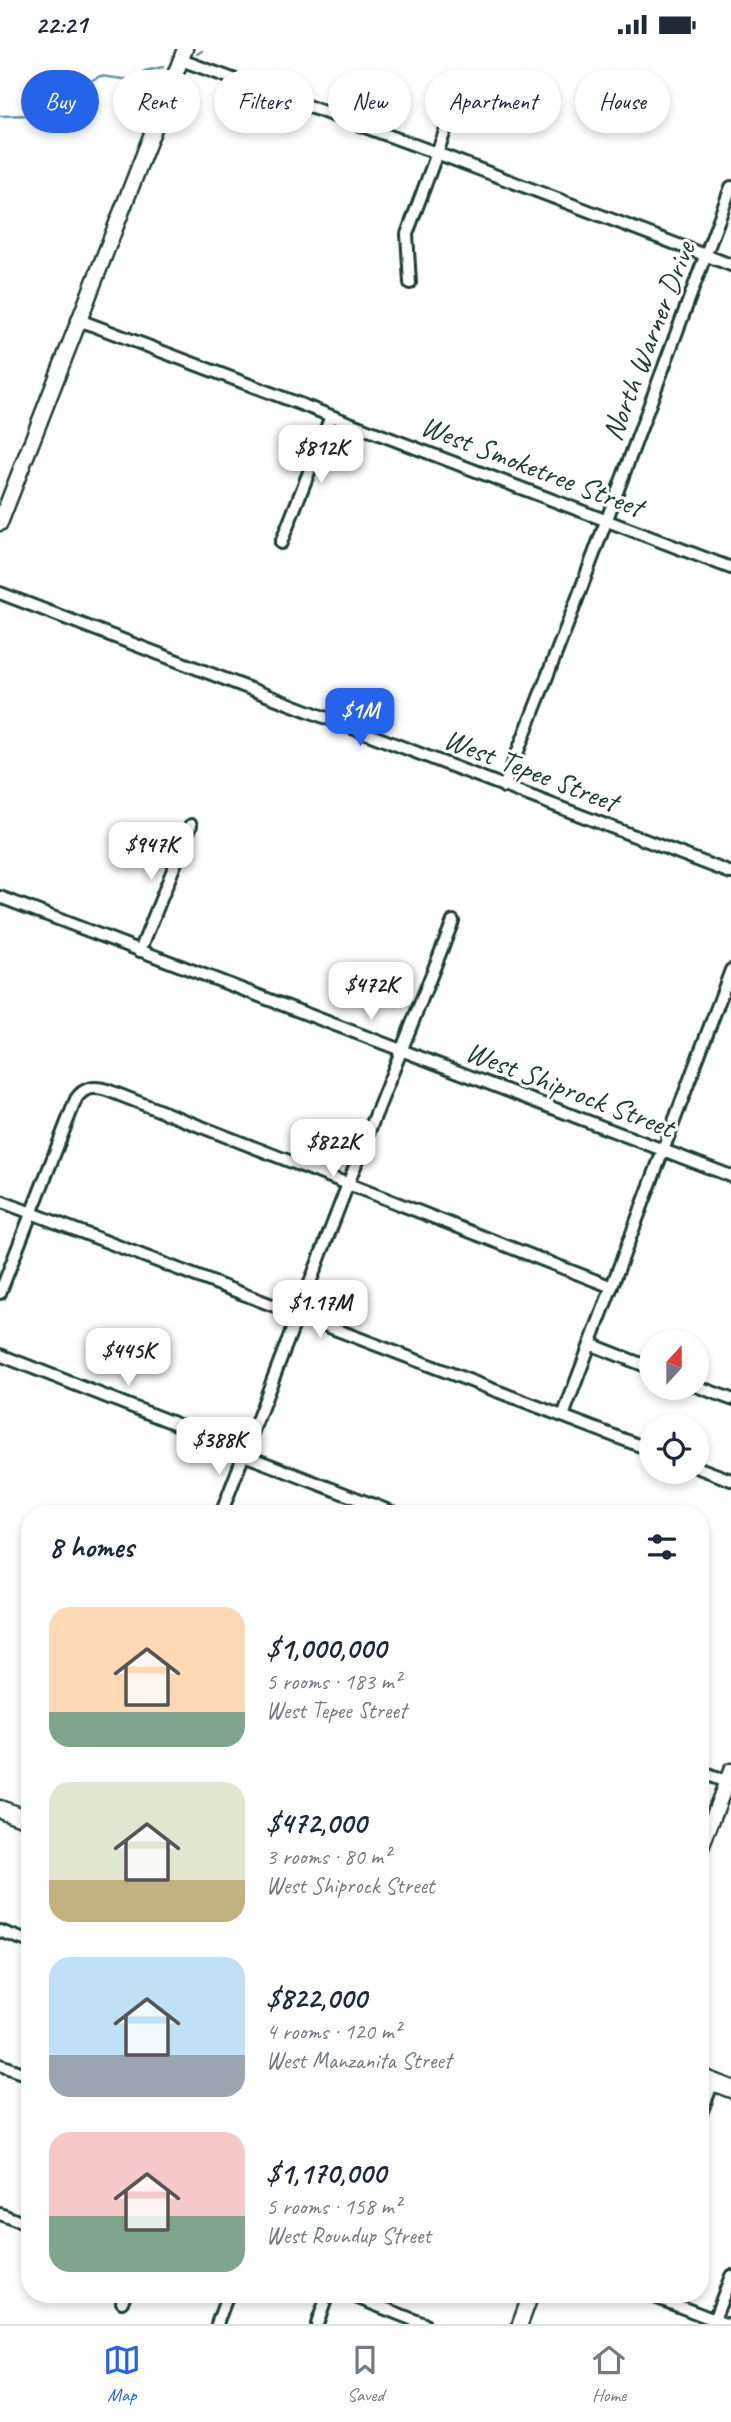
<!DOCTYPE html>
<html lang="en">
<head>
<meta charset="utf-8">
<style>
  body { margin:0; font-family:Caveat,sans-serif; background:#f2f2f3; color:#1f2937; height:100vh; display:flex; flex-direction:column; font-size:26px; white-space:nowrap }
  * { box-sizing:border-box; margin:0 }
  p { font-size:23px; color:#747a83 }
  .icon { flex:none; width:38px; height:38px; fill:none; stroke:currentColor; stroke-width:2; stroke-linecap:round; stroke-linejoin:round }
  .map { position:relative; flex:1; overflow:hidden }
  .details { position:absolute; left:21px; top:1456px; width:688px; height:798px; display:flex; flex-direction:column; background:#fff; border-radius:28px; box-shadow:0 4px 10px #0003 }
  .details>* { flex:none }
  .guide { position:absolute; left:21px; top:21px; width:690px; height:63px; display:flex; gap:14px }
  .needle { width:46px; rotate:21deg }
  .fabs { position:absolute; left:639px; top:1281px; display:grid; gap:14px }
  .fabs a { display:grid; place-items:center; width:70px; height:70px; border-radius:50%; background:#fff; box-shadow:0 4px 10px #0003; font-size:35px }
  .price { position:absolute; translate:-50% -60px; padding:0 16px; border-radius:14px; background:#fff; color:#222; font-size:23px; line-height:46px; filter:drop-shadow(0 2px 4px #0008) }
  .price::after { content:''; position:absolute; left:50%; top:42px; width:21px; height:16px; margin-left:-10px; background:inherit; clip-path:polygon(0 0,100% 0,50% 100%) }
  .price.on { background:#2563eb; color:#fff }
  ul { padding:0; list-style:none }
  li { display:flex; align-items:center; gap:21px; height:175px; padding:0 28px }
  li span { display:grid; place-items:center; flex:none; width:196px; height:140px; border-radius:21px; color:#555 }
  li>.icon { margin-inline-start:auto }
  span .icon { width:84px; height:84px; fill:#fffc; stroke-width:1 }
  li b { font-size:30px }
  h2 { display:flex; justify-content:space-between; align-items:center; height:84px; padding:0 28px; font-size:30px }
  .chip { padding:0 24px; border-radius:32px; background:#fff; box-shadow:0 4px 10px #0003; font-size:24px; line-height:63px }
  .chip.on { background:#2563eb; color:#fff }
  .status { display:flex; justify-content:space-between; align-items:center; height:49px; padding:0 35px; background:#fff; direction:ltr }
  .status svg { height:19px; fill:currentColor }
  .tab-bar { display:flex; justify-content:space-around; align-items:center; height:98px; border-top:2px solid #e0e1e3; background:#fff; font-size:19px; color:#747a83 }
  .tab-bar a { display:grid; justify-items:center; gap:4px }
  .tab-bar .on { color:#2563eb }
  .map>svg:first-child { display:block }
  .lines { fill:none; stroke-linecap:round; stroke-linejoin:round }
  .stream { stroke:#6396a5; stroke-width:2.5 }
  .minor-casing { stroke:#1f3d34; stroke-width:16 }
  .tertiary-casing { stroke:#1f3d34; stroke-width:19 }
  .secondary-casing { stroke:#1f3d34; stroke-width:21 }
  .minor { stroke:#fff; stroke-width:10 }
  .tertiary { stroke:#fff; stroke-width:14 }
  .secondary { stroke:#fff; stroke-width:16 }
  .labels { text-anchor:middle; stroke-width:6; stroke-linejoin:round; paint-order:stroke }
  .street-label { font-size:30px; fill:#1f3d34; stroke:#fff }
</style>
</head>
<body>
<div class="status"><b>22:21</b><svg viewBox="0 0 49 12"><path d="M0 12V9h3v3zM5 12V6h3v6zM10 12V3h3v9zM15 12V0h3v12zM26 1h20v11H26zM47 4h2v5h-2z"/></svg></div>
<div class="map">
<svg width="731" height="2275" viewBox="0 0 731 2275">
  <rect width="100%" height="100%" fill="#fff"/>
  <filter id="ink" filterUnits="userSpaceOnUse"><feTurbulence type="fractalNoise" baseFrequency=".0143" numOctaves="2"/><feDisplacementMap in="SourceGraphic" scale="14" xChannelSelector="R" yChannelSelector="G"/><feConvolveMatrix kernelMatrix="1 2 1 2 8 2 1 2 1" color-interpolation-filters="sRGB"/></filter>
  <g filter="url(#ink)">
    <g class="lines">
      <path class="stream" d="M197,5l5,-3
        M0,67l30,-1 14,-13 18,-11 17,-4 21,-11 31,4 14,-9 18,-4"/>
      <defs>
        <path id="minor" d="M181,11l258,94 292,111
          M410,234l-3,-49 50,-135
          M79,271l652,248
          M281,494l50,-127
          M0,544l731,280
          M504,738l69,-177 158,-423
          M0,848l731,279
          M140,902l51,-126
          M0,1152l651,249
          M0,1244l76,-194c8,-12 18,-13 31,-9l505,197
          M590,1295l61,24
          M0,1306l245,96
          M696,1337l35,13
          M563,1367l168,-446
          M244,1406l153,59
          M696,1418l35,13
          M221,1465l127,-330 105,-263
          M700,1723l31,12
          M0,1882l30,11
          M0,2016l30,11
          M700,2067l13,-34
          M0,2165l23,9
          M348,2245l76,30
          M647,2245l78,30
          M122,2253l3,-8
          M714,2271l17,-44
          M217,2275l11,-30
          M317,2275l11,-30"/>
        <path id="tertiary" d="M0,474l185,-474
          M700,1801l31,-79
          M520,2275l11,-30"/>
        <path id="secondary" d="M0,1760l30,11
          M700,2028l31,12"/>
      </defs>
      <use href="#minor" class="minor-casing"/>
      <use href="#tertiary" class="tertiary-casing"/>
      <use href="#secondary" class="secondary-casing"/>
      <use href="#minor" class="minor"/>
      <use href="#tertiary" class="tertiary"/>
      <use href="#secondary" class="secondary"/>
    </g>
  </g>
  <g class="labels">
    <g class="street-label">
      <text transform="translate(648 292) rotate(-69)" y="10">North Warner Drive</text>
      <text transform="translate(532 417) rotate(21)" y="10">West Smoketree Street</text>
      <text transform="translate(531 721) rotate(21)" y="10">West Tepee Street</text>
      <text transform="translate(570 1040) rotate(21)" y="10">West Shiprock Street</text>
    </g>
  </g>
</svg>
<div class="fabs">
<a><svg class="needle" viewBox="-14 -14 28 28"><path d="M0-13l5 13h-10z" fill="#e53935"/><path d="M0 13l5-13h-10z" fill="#747a83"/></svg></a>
<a><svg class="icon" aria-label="locate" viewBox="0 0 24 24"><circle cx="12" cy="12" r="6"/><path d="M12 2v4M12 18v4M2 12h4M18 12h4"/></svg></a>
</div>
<b class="price" style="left:321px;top:436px">$812K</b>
<b class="price on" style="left:360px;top:699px">$1M</b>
<b class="price" style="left:151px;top:833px">$947K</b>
<b class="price" style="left:371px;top:973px">$472K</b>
<b class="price" style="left:333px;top:1130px">$822K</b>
<b class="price" style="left:320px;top:1291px">$1.17M</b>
<b class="price" style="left:128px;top:1339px">$445K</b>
<b class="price" style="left:219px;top:1428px">$388K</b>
<div class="guide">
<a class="chip on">Buy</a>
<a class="chip">Rent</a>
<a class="chip">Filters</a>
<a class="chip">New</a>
<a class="chip">Apartment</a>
<a class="chip">House</a>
</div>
<section class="details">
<h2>8 homes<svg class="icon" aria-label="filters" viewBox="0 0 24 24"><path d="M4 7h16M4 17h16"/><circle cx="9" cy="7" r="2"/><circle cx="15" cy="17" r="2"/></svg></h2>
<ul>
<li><span style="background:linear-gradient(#ffd9b3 75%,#7fa58c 0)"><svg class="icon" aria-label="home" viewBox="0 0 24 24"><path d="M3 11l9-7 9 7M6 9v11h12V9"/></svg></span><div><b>$1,000,000</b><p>5 rooms · 183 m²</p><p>West Tepee Street</p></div></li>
<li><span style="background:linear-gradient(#dfe7d0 70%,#c2b280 0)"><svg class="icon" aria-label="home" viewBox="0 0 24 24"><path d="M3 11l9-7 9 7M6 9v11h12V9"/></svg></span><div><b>$472,000</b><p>3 rooms · 80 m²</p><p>West Shiprock Street</p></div></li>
<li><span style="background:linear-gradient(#bfe0f5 70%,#9aa5b1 0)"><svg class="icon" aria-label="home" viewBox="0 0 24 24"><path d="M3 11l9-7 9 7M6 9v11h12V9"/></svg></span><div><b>$822,000</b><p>4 rooms · 120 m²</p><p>West Manzanita Street</p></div></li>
<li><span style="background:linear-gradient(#f6c9c9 60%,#7fa58c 0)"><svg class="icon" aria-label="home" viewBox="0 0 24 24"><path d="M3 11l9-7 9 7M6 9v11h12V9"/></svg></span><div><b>$1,170,000</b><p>5 rooms · 158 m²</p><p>West Roundup Street</p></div></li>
</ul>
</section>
</div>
<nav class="tab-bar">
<a class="on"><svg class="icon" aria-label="map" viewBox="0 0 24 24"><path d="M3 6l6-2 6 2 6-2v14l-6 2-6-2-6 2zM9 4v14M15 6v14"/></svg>Map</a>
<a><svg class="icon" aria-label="saved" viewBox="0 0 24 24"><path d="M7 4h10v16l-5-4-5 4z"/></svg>Saved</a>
<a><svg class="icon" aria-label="home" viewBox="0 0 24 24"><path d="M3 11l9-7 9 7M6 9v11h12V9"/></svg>Home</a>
</nav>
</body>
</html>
